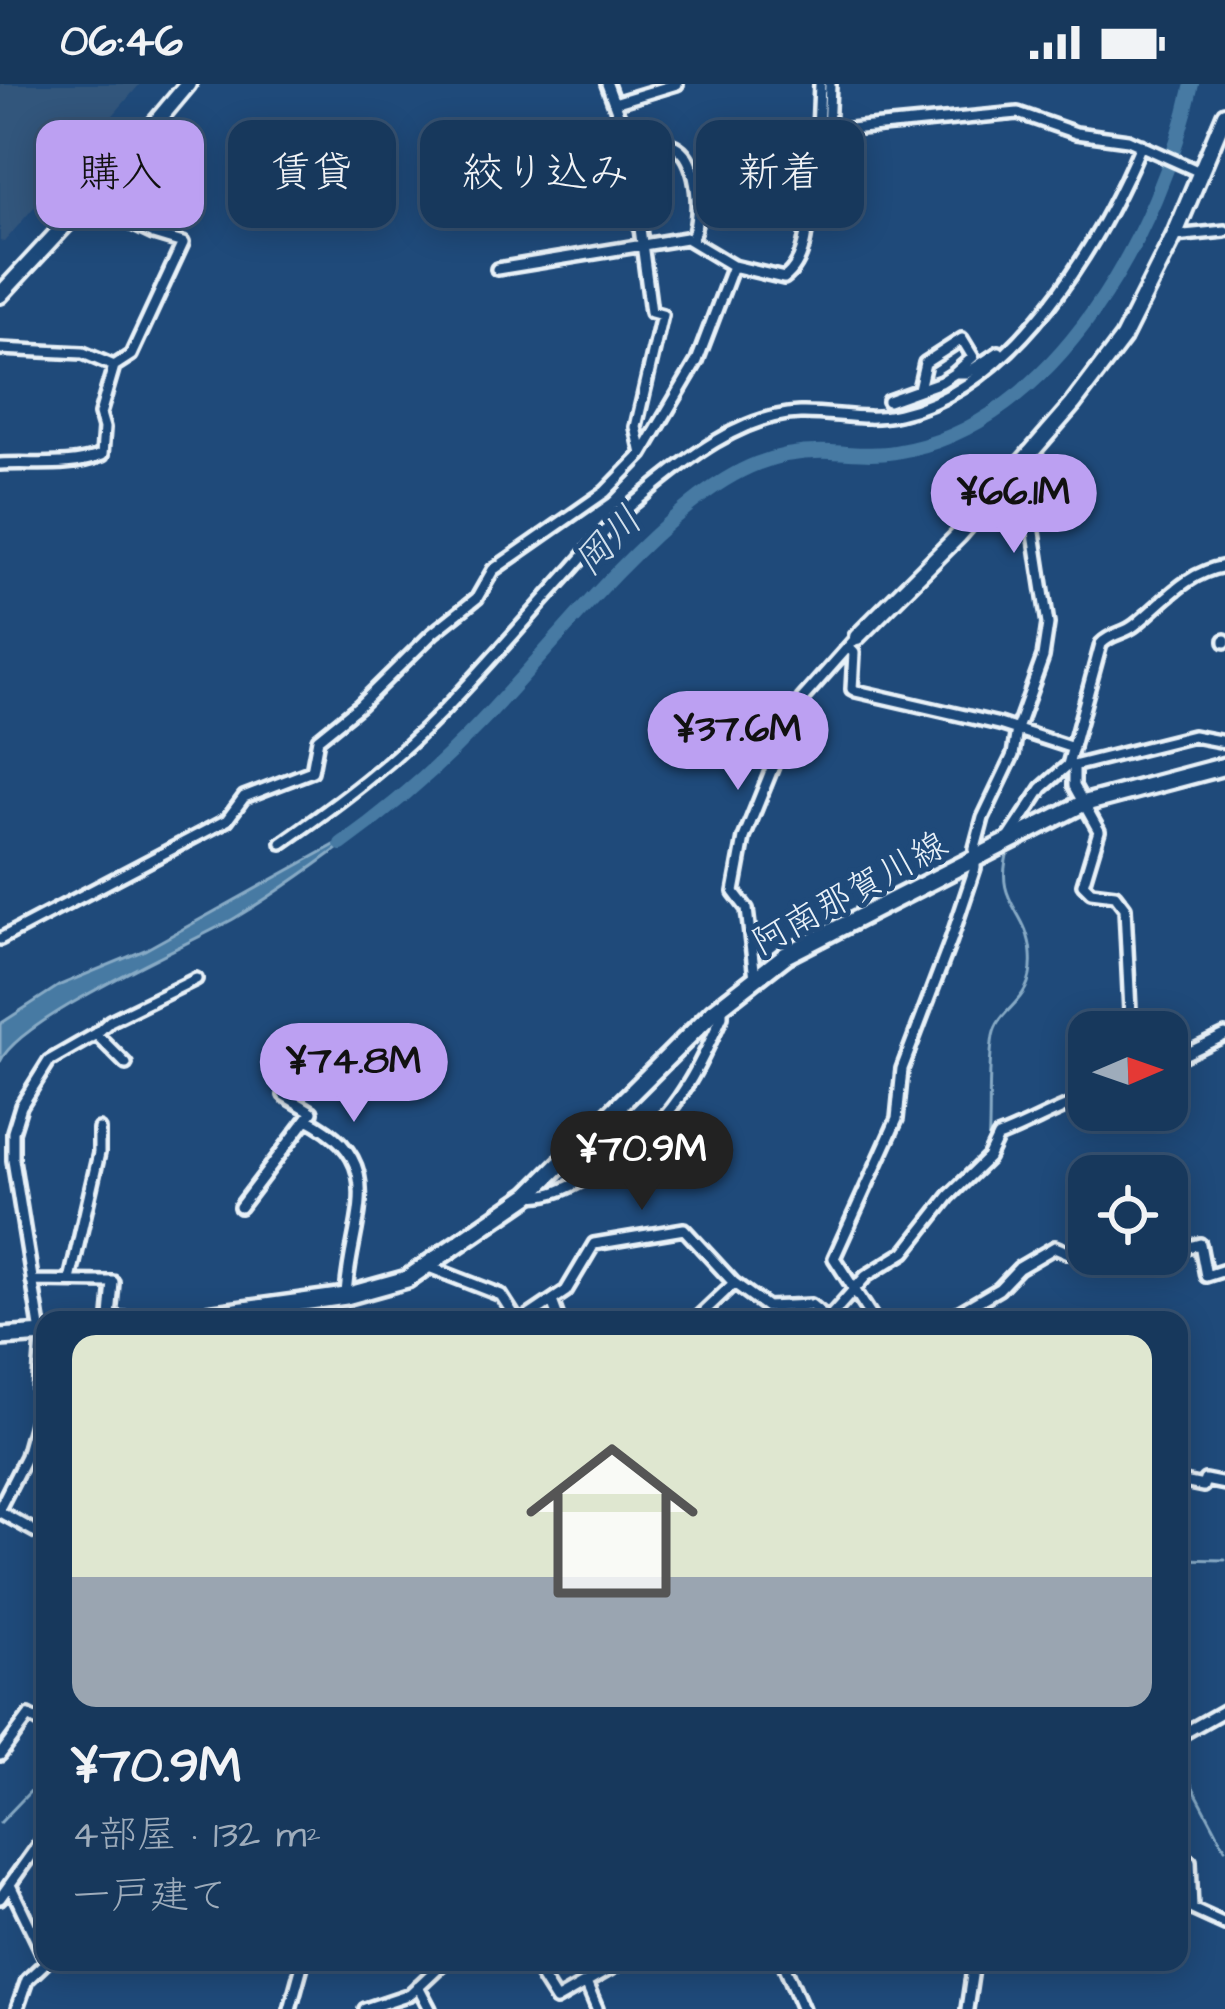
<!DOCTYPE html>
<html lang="ja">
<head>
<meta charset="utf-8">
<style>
  body { margin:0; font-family:"Architects Daughter","Klee One",sans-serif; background:#203f62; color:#f1f3f6; height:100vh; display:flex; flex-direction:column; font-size:45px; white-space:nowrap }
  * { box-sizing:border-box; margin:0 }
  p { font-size:39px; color:#9eacbb }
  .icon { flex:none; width:66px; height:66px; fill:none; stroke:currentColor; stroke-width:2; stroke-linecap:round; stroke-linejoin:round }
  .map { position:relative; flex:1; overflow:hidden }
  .panel { position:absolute; left:36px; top:1227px; width:1152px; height:660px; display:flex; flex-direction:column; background:#17385c; border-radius:24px; box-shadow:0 6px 30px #0003,0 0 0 3px #365272 }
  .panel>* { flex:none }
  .guide { position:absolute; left:36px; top:36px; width:1155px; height:108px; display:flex; gap:24px }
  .needle { width:78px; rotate:88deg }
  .buttons { position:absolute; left:1068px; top:927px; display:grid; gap:24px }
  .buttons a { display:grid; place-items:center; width:120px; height:120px; border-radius:24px; background:#17385c; box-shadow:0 6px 30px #0003,0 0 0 3px #365272; font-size:60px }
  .price { position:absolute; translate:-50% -102px; padding:0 27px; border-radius:42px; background:#bca0f2; color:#111; font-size:39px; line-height:78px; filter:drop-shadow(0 3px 6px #0008) }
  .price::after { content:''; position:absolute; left:50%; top:72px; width:36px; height:27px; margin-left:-18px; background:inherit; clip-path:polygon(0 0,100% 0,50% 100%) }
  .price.active { background:#222; color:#fff }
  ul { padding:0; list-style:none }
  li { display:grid; align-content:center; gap:24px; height:636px; padding:0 36px }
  li span { display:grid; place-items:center; height:372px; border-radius:24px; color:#555 }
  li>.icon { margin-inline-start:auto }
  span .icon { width:216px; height:216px; fill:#fffc; stroke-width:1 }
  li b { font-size:51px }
  .tag { padding:0 42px; border-radius:24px; background:#17385c; box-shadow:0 6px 30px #0003,0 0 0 3px #365272; font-size:42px; line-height:108px }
  .tag.active { background:#bca0f2; color:#111 }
  .status { display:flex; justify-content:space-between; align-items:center; height:84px; padding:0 60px; background:#17385c; direction:ltr }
  .status svg { height:33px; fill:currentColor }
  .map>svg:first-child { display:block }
  .built { fill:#33567c }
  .water { fill:#467aa3; stroke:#87aac5; stroke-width:3 }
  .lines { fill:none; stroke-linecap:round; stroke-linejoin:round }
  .stream { stroke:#87aac5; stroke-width:3 }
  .river { stroke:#467aa3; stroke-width:14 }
  .street-casing { stroke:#e8f1f8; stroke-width:18 }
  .secondary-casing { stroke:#e8f1f8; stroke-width:22 }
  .primary-casing { stroke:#e8f1f8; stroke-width:24 }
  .street { stroke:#1f4a7a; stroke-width:9 }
  .secondary { stroke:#1f4a7a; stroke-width:14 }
  .primary { stroke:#1f4a7a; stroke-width:15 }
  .labels { text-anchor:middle; stroke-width:10; stroke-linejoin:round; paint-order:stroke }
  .street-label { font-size:36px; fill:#e8f1f8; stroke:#1f4a7a }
  .water-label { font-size:39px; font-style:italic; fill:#d0dfeb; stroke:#1f4a7a }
</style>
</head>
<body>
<div class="status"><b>06:46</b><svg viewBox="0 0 49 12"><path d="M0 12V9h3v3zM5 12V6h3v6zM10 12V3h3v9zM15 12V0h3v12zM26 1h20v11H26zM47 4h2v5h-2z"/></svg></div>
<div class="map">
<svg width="1225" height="1925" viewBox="0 0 1225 1925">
  <rect width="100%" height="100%" fill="#1f4a7a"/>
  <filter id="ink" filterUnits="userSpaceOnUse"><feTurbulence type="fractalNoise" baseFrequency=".00833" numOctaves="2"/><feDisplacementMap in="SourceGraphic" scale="24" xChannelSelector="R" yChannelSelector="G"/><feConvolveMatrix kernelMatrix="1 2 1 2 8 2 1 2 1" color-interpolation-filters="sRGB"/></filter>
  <g filter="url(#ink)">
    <path class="built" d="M0,0h140l-136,158 -4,-1z"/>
    <path class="water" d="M365,744c-42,32 -85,63 -130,90 -49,28 -216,100 -235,144v-38l60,-39 85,-35z"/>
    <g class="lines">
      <path class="stream" d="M1055,698l15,-14
        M988,1064c3,-36 -1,-76 5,-112 6,-31 42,-31 38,-82 -3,-46 -39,-50 -22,-106
        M903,1164l31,-40
        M1179,1475l46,1
        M1179,1677l46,87
        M0,1739l45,-47"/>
      <path class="river" d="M341,760c49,-35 95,-75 137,-119 71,-74 133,-157 214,-222 43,-34 83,-54 140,-51 21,1 42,4 63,0 162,-25 266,-224 297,-368"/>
      <defs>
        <path id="street" d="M607,0l22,60 22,168 11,3 -26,112 6,27
          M820,0l-2,48 200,-19 58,20 52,7 74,33
          M614,19l63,-19
          M828,49l2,-49
          M629,60c17,-1 34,-6 49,4 21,14 24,71 13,92
          M1174,152l51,-5
          M497,185l189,-31 47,28 51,12c36,-26 17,-102 34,-146
          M0,265l83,4 31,13 17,-11 52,-112 -30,-9 -67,-32
          M919,305l6,-26 37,-24 11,18 -18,16
          M888,317l53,-19 14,-9h12l32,-21
          M0,380c36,-2 68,4 102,-9l2,-27 -4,-14 14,-48
          M1225,556v2
          M848,563l6,6 -2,36 4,2 143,33 74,24
          M1073,682l120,-30 32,6
          M1074,682v20l25,45 -16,53 8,8 24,3 10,13 6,124
          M1009,754l33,-50 26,-23 33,-121c10,-11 23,-10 34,-19 30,-24 50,-52 90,-59
          M282,759c57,-40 113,-82 161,-132 45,-46 86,-95 129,-142 22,-25 44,-52 69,-72 44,-37 100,-82 159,-84 34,-1 66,9 99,1 116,-26 199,-168 242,-269
          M0,855l227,-119 17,-23 68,-26 6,-32 42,-34 73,-72 44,-35 16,-28 112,-78 37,-38 55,-93 36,-95
          M755,894l-8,-69 -13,-17 10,-54 44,-109 14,-30 55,-62
          M96,950l30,30
          M1167,979l58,-28
          M307,1035c87,44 42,103 39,177
          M530,1111c21,3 43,-10 62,-20 73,-42 97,-85 130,-159v-11
          M240,1123l72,-95 -28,-17
          M1167,1169l33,-9 6,32 19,-6
          M1130,1170l9,6 23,-6
          M429,1183l72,28 16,25
          M70,1196l29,-127v-24
          M32,1197l81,1 -3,35 29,3
          M552,1217l7,19
          M523,1236l43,-29 28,-47 90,-15 50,54 33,24 44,-2 17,14
          M695,1236l39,-37
          M827,1236l39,-44 39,-24 44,-56 39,-38 10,-21c32,-12 59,-29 91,-39
          M874,1236l-40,-62 63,-139 5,-50 49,-129 24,-72v-20l8,-30 30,-63 4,-26 26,-72 5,-33 -15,-98v-60l-5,-14
          M946,1236l53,-31 20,-21 36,-21 14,6 20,-1
          M36,1336l6,-80 -29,-180v-28l8,-26 28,-45 47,-27 14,-13 86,-42
          M1179,1397l24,5 2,-6 20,4
          M0,1423l26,-51 10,-36 9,-4
          M0,1428l45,25
          M1179,1652l46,-26
          M0,1671l29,-39 16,9
          M1179,1769l11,8 2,48 33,15
          M11,1803l34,71
          M0,1814l45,-63
          M532,1878l24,38 66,-38
          M783,1878l20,47
          M586,1899l11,26
          M418,1902l12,23
          M17,1925l10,-29 19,-18
          M290,1925l13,-47
          M365,1925l45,-15 34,-32
          M967,1925l7,-47"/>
        <path id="secondary" d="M0,211l116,-125 72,-86
          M857,553l102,-102 114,-131 50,-66 51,-102 51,-122"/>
        <path id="primary" d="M170,1236l176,-24 61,-17 122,-84 184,-183 73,-57 296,-151 143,-38
          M0,1253l45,-3"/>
      </defs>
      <use href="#street" class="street-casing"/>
      <use href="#secondary" class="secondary-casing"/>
      <use href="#primary" class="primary-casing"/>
      <use href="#street" class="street"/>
      <use href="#secondary" class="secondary"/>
      <use href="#primary" class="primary"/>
    </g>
  </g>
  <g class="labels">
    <g class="street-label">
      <text transform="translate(849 808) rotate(-29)" y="13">阿南那賀川線</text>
    </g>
    <g class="water-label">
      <text transform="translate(607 456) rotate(-46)" y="14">岡川</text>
    </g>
  </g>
</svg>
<div class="buttons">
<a><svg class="needle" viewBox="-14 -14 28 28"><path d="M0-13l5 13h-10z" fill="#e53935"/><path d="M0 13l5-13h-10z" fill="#9eacbb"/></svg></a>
<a><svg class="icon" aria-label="locate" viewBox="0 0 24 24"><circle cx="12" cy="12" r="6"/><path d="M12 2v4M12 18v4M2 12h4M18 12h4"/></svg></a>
</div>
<b class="price" style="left:1014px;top:472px">¥66.1M</b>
<b class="price" style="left:738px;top:709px">¥37.6M</b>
<b class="price" style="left:354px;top:1041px">¥74.8M</b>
<b class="price active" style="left:642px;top:1129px">¥70.9M</b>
<div class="guide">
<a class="tag active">購入</a>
<a class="tag">賃貸</a>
<a class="tag">絞り込み</a>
<a class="tag">新着</a>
</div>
<section class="panel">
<ul>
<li><span style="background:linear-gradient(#dfe7d0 65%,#9aa5b1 0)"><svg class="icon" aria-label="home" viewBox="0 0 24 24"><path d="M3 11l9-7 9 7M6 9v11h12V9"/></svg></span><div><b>¥70.9M</b><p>4部屋 · 132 m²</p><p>一戸建て</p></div></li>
</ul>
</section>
</div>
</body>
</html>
